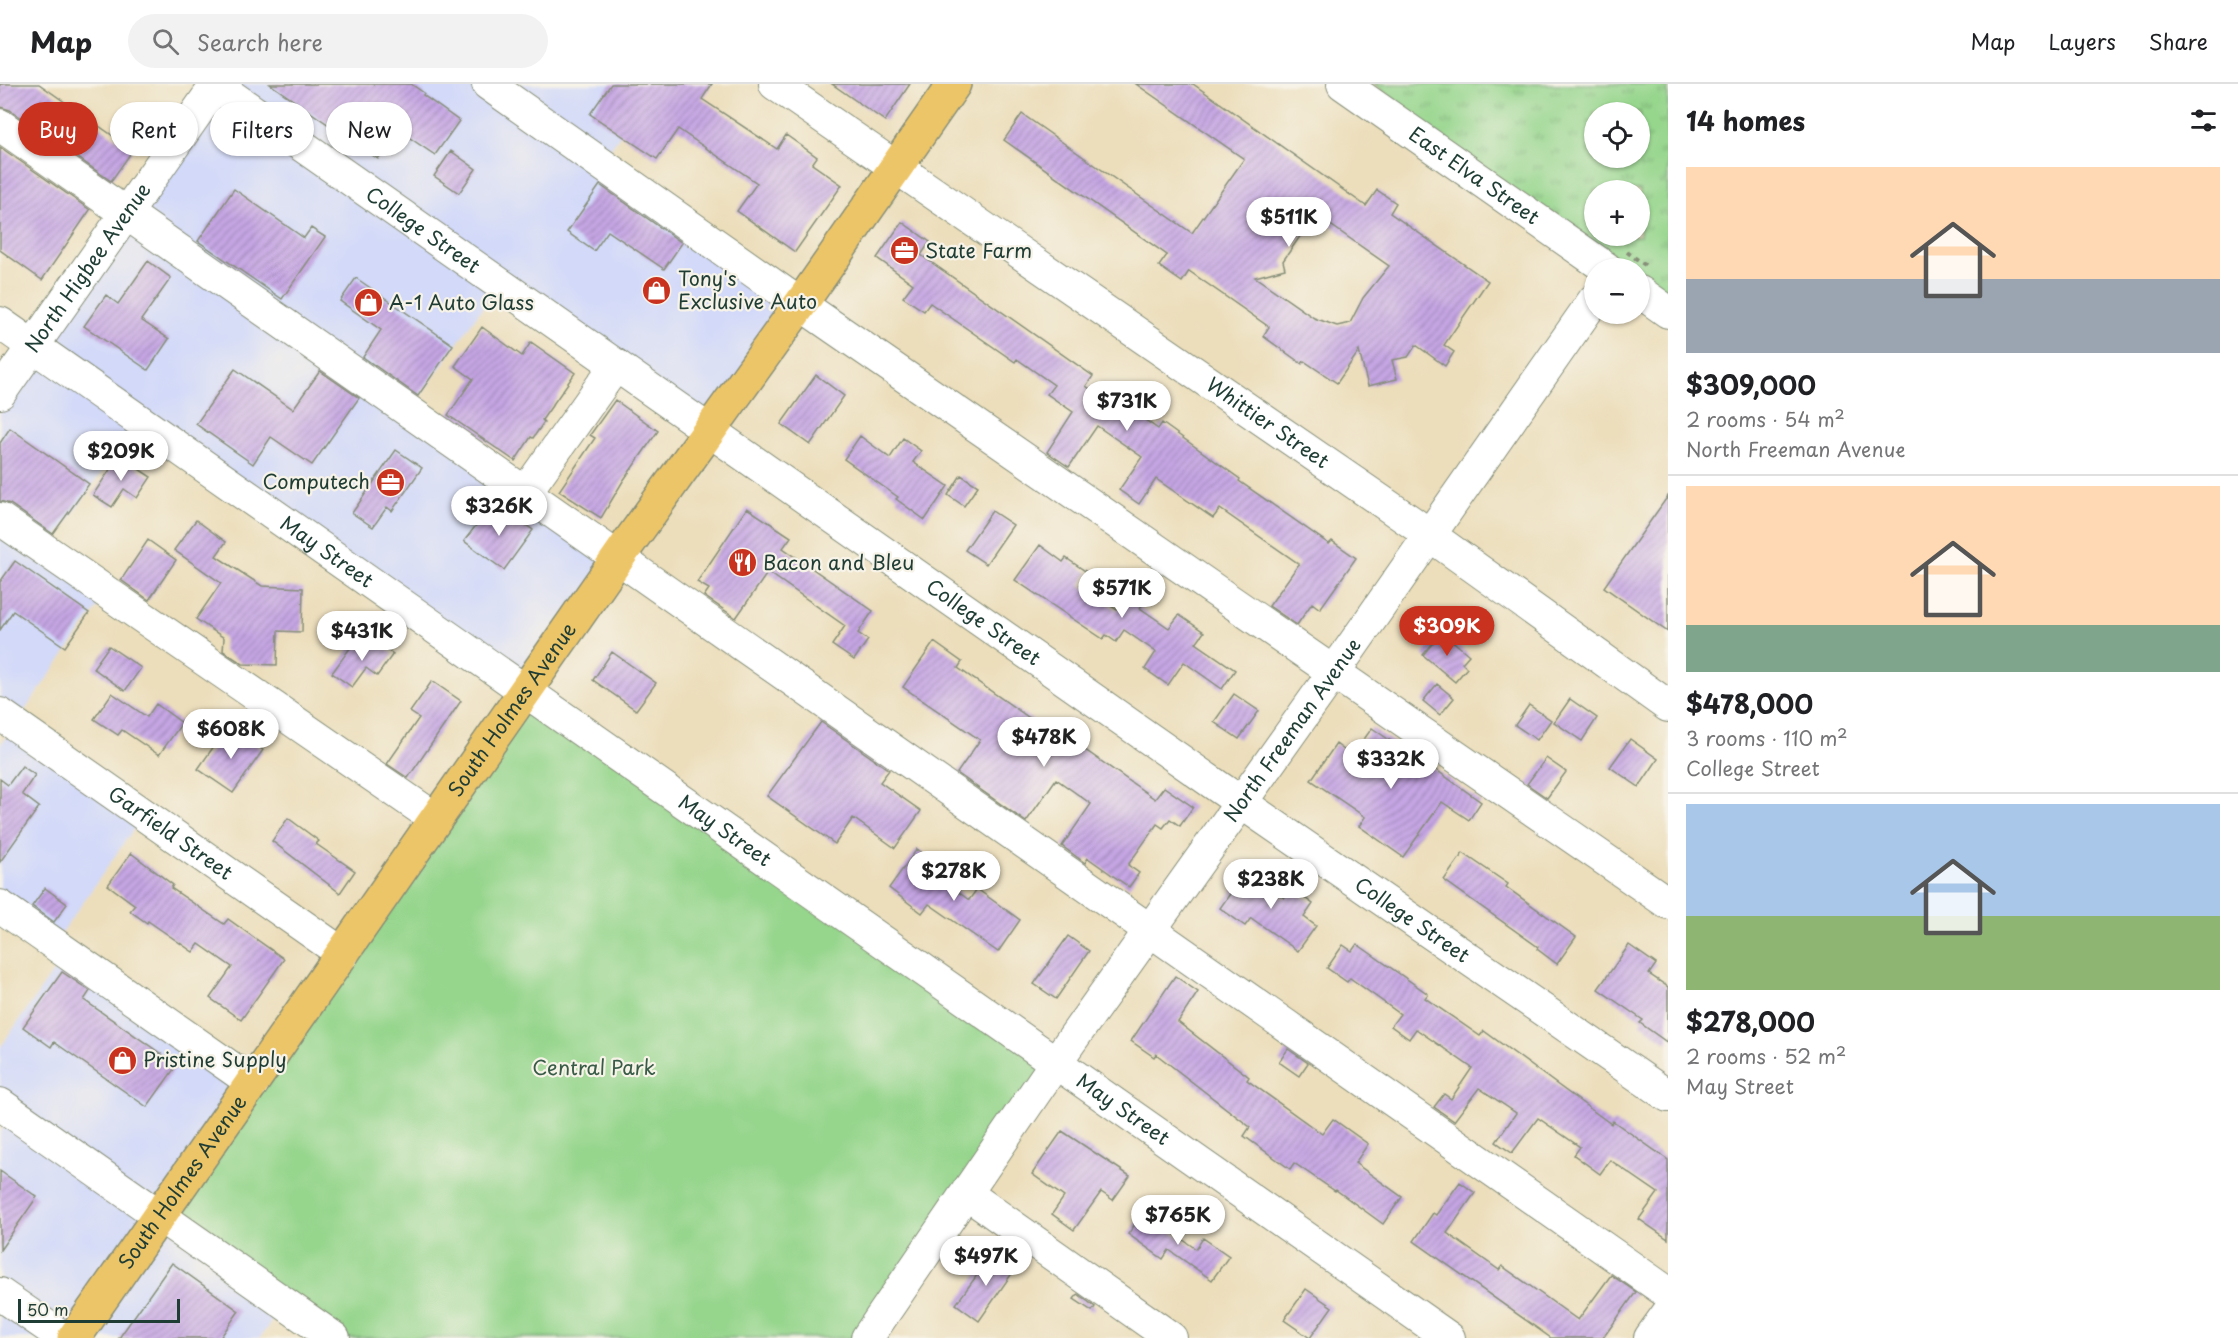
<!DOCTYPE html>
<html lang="en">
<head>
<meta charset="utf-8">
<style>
  body { margin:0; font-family:"Playpen Sans",sans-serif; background:#f2f2f2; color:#202124; height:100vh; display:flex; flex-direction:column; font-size:22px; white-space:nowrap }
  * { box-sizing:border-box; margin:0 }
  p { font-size:20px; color:#757577 }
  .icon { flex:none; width:33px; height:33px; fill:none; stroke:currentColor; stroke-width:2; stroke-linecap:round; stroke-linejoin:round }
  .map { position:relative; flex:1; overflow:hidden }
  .side { display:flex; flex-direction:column; background:#fff; width:570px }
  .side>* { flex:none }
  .banner { position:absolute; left:18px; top:18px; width:570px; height:54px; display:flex; gap:12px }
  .tools { position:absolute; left:1584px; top:18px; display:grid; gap:12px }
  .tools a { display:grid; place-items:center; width:66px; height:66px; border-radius:50%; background:#fff; box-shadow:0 2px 4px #0004; font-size:30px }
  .scale { position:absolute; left:18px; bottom:15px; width:162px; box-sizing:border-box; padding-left:6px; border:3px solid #1f3d34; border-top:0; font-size:16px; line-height:21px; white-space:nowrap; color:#1f3d34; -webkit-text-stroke:4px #f7f3e8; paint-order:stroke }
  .price { position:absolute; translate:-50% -51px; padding:0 14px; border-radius:21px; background:#fff; color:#222; font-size:20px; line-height:39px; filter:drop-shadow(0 2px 3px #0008) }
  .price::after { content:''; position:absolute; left:50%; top:36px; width:18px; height:14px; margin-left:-9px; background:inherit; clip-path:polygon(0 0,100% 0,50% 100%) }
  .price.current { background:#c8321e; color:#fff }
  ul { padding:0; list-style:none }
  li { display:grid; align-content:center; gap:12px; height:318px; padding:0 18px }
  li+li { border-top:2px solid #e0e0e0 }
  li span { display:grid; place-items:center; height:186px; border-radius:0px; color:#555 }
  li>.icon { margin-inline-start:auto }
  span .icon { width:108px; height:108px; fill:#fffc; stroke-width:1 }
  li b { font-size:26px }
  h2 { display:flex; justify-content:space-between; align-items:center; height:72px; padding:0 18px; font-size:26px }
  .pill { padding:0 21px; border-radius:27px; background:#fff; box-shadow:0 2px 4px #0004; font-size:21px; line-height:54px }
  .pill.current { background:#c8321e; color:#fff }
  header { display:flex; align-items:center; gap:36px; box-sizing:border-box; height:84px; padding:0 30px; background:#fff; border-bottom:2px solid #e0e0e0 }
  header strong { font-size:28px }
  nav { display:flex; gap:33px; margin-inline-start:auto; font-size:21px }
  .search { width:420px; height:54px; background:#f2f2f2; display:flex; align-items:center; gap:15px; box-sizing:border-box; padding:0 21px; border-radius:33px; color:#757577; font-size:22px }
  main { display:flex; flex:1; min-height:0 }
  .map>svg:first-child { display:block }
  .built { fill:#d2d9f9 }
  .grass { fill:url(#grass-tufts); stroke:#5a8960; stroke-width:1.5; fill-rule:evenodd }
  .park { fill:#95d58c; stroke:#5a8960; stroke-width:1.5 }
  .building { fill:url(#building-hatch); fill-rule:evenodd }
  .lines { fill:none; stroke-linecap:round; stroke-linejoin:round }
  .minor-casing { stroke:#868e78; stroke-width:34 }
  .major-casing { stroke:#868e78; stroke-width:36 }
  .path { stroke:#868e78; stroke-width:4; stroke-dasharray:4.5 4.5; stroke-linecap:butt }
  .minor { stroke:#fff; stroke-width:32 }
  .major { stroke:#edc569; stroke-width:33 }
  .labels { text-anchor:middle; stroke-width:4.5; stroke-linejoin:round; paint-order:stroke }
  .street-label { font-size:20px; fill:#1f3d34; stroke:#f7f3e8 }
  .poi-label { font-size:20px; fill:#1f3d34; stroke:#f7f3e8; text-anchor:start }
  .park-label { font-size:20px; fill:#375b46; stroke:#f7f3e8 }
</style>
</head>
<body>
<header>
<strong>Map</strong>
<div class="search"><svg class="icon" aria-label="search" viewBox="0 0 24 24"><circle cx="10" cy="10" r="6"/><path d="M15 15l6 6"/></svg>Search here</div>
<nav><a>Map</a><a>Layers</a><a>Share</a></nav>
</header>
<main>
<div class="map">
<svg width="1668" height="1254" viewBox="0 0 1668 1254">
  <defs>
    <pattern id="grass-tufts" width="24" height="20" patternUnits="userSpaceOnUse" patternTransform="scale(1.5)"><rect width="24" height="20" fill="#95d58c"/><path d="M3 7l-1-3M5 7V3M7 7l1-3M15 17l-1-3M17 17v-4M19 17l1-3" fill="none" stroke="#79ae73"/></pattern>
    <pattern id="building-hatch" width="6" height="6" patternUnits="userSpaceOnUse" patternTransform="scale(1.5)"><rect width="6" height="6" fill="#c6a6e4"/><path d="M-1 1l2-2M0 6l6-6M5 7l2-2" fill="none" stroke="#a088ba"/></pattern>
  </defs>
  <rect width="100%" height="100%" fill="#f7f3e8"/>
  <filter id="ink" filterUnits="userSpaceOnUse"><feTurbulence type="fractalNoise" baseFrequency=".0167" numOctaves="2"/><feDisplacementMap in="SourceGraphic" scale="12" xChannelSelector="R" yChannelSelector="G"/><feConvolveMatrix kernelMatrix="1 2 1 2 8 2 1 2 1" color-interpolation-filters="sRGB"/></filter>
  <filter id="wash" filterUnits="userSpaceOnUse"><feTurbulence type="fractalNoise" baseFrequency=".008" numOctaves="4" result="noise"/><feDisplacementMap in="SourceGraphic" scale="24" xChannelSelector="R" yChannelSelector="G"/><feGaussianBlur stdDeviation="1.35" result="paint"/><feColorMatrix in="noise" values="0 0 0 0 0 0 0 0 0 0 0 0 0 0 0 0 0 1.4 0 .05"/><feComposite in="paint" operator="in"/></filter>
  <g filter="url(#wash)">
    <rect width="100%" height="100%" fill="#ecdebb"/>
    <path class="built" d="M217,0h439l-56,79 200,141 -91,127 -210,-147 -90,128 209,146 -93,133 -387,-271 -91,131 61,42 -93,131 129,90 -90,130 -54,-38v-161l15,-21 -15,-10v-321z
      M67,868l186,131 31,220 -24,35h-260v-206l13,-19 -13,-9v-56z"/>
    <path class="grass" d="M1374,0h294v228l-28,-20v-24h-33zM1594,28h46v46h-46zM1594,106h46v46h-46z"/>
    <path class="park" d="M525,607l531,371 -192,276h-530l-173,-121z"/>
    <g id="blocks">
      <path class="building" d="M0,0h39l94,66 -22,31 -101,-71 -10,-3z
        M270,0h141l13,9 -1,2 36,26 -24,34 -37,-25 -20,29z
        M611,0h101l-10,15 75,50 9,-14 31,22 -5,7 30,21 -47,67 -58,-41 20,-28 -79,-54 -21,30 -67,-45z
        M832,0h78l-25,37z
        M1136,0h57l173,122 11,-16 19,13 -6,10 98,68 -44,64 10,7 -9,14 -29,-21 -8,12 -16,3 5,19 -29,7 -9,-35 -22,32 -33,-22 -2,3 -39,-28 6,-9 -80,-56 -7,11 -23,-16 8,-11 -163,-115 18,-26 170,119 52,-74zM1305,123l84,59 -26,32 -13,25 -13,3 -23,-8 -59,-41 30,-8 -2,-8 18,-26 9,-1z
        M0,63l90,63 -48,70 -42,-30z
        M451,67l25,18 -17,24 -25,-17z
        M600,101l82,58 -18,26 -56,-38 -14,20 -27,-19z
        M234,105l70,49 7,-10 14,9 -43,62 -84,-58z
        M902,138l28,20 -9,13 172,121 -7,10 34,24 4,-5 34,24 4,-6 78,56 -1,2 90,63 3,-3 24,17 -36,51 -8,-6 -15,22 -28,-19 30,-42 -79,-55 -7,9 -57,-39 -17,25 -20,-14 23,-33 -45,-31 -28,41 -22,-15 26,-40 -26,-18 7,-9 -37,-26 -2,3 -85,-59 -6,8 -21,-14 10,-13 -36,-26z
        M148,177l23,17 -30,42 28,19 -21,31 -64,-44 22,-31 12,9z
        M356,194l97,67 -35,51 -55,-39 18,-27 -41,-29z
        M482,243l40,29 9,-14 44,31 -33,47 2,2 -11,16 -2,-1 -16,24 -67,-46 25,-36 -18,-13z
        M235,285l58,40 27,-38 39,27 -47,67 -41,-28 -18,27 -57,-40z
        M816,291l28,21 -34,49 -29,-21z
        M615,316l43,31 -35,50 -22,37 -42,-27 36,-53 -5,-3z
        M10,344l79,56 -36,50 -43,-30 -10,-3v-58z
        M860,352l30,22 13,-20 18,13 -8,11 35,24 -23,34 -29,-21 2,-2 -54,-38z
        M396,366l26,18 -30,43 -5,-4 -14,20 -21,-14z
        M119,372l32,21 -14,21 -13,-9 -12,18 -19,-12z
        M961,391l17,11 -14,20 -16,-11z
        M1668,412v136l-64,-45z
        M497,421l36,25 -29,40 -40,-29 20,-26 4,3z
        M747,424l44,29 -8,11 90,63 -15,22 10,7 -14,20 -22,-15 13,-19 -77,-54 -32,46 -32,-22 5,-7 -12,-7z
        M992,427l21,14 -27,39 -21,-14z
        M196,436l30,22 -10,14 46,30 41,2 -1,44 -24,-1 -1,34 -34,-1 -20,-13 1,-13 -28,-19 25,-36 -47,-33z
        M148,456l28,20 -27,40 -28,-20z
        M1040,461l23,17 3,-4 22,15 -8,12 37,25 20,-29 14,10 -11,17 29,20 10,-13 25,17 -8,11 39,27 -13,19 -38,-27 -16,23 -23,-16 11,-17 -32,-22 -8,12 -10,-7 -3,4 -88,-59z
        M15,477l74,52 -24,34 -52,-36 -13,19v-48z
        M1442,548l27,23 -7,8 5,5 -12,14 -32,-27z
        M369,553l24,17 -16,22 -11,-8 -14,19 -20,-14 21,-29 7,5z
        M934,558l28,20 -4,6 90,63 3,-5 104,73 9,-12 29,20 -13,19 -10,-7 -7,9 -6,-4 -29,41 11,8 -10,14 -41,-29 -3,5 -23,-17 29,-42 -35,-25 -30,43 -69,-49 23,-33 -77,-53z
        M109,562l32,22 -16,23 -32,-23z
        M612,568l44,31 -20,27 -43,-30z
        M432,597l29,20 -53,77 -21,-14 32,-46 -9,-6z
        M1437,600l17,14 -14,17 -17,-14z
        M112,609l35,24 9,-13 26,19 -23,32 -37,-25 -4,5 -24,-16z
        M1234,610l25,17 -20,28 -25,-17z
        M1570,615l27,19 -15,23 -28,-19z
        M1529,621l22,15 -14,20 -22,-15z
        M821,638l68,48 -9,12 41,29 -26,37 -42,-30 -18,26 -68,-48z
        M228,642l35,24 -30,43 -35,-24z
        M1372,644l38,26 1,-2 70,50 -12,18 -27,-18 -39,55 -44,-31 6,-9 -54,-37 25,-36 16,12z
        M1630,655l28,20 -19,28 -29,-20z
        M1546,674l20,14 -19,26 -20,-14z
        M22,682l13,9 -13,19 17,13 -39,55v-83l8,6z
        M288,734l31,23 -3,3 39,27 -15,22 -68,-52z
        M917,765l20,15 -6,8 38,28 8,-11 43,31 -22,32 -69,-48 -7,9 -33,-25z
        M131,769l42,32 -2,3 53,36 4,-5 56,40 -43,61 -31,-22 22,-31 -33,-23 -6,8 -45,-31 -1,2 -17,-12 5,-6 -27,-20z
        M1463,769l45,31 -2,3 70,50 -19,27 -20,-15 1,-2 -94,-67z
        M1246,787l38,27 7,-10 22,16 -9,13 12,9 -18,25 -47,-33 -6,8 -25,-18z
        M45,804l22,16 -13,18 -22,-16z
        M1068,852l21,15 -33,48 -22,-15z
        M1357,860l71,50 -3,4 55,38 4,-5 127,93 2,-3 55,39v79l-29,-20 19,-26 -48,-33 -10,14 -26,-19 6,-8 -42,-29 -26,35 -16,-11 20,-29 -37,-25 -25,33 -20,-14 10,-13 7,5 21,-31 -56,-39 -7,10 -18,-13 9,-12 -50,-36 -3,4 -20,-14 16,-23 9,6z
        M1629,861l27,19 -7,10 19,13v56l-28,-20 3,-3 -45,-31z
        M62,888l28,19 -6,9 93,65 -30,42 -93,-65 -3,5 -28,-20z
        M1175,892l23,16 -20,30 71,55 -2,3 75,54 11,-15 35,25 -13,19 47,34 -19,27 -47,-34 -1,1 -41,-28 -4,6 -46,-33 6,-9 -94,-73 -2,3 -23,-16z
        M1288,965l20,14 -9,13 -20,-14z
        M1062,1047l68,45 -17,24 -12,-8 -27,38 -22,-16 12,-17 -32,-23z
        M0,1087l37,26 -37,53z
        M1460,1098l15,11 -28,40 52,37 3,-4 76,54 33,-45 25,17 -33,46h-52l-137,-97 19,-28 3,2z
        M1144,1128l52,37 7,-11 26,18 -17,24 -43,-30 -6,9 -35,-25z
        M993,1169l22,16 -36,52 -23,-17z
        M172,1179l67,48 -19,27h-101z
        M1306,1205l26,18 -22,31 -26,-18z
        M1078,1210l17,13 -3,4 -18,-12z"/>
    </g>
  </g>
  <g filter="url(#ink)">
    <use href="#blocks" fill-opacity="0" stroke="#868e78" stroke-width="1.5"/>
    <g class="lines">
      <defs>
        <g id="minor">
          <path id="s1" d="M214,0l1006,704 448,308"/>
          <path d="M488,0l312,220 868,599"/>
          <path id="s2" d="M775,0l635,437 258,185"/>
          <path id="s3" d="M1343,0l263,184"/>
          <path d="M0,41l1668,1168"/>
          <path d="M1640,208l28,20"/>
          <path id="s4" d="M0,239l1449,1015"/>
          <path id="s5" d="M0,309l217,-309"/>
          <path d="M525,409l91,-128"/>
          <path d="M0,435l436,300"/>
          <path id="s6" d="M0,630l343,240"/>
          <path d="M0,822l253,177"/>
          <path d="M0,1020l334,234"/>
          <path d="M967,1110l204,144"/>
          <path d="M0,1210l64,44"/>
          <path id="s7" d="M867,1254l189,-276 278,-390 260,-372"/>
          <path d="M1650,1254l18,-25"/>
        </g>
        <g id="major">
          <path id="s8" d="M74,1254l551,-790 182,-253 147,-211"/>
        </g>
      </defs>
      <use href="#minor" class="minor-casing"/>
      <use href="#major" class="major-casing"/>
      <path class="path" d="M1627,168l18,13"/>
      <use href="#minor" class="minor"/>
      <use href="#major" class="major"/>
    </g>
  </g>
  <defs>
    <symbol id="office-disc" viewBox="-11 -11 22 22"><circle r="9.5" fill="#c8321e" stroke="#f7f3e8"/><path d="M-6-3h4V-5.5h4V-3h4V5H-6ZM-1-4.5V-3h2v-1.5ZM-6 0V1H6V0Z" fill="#fff"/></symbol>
    <symbol id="shop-disc" viewBox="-11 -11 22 22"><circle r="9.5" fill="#c8321e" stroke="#f7f3e8"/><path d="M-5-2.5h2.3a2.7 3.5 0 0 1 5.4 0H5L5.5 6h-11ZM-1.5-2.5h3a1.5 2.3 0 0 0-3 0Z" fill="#fff"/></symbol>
    <symbol id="restaurant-disc" viewBox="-11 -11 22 22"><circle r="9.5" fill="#c8321e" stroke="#f7f3e8"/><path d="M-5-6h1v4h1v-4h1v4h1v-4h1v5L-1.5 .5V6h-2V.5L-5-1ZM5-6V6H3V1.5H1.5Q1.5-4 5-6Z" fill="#fff"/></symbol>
  </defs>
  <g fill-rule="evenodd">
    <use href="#office-disc" x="888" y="150" width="33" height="33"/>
    <use href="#shop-disc" x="640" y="190" width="33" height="33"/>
    <use href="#shop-disc" x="352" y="202" width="33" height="33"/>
    <use href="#office-disc" x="374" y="382" width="33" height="33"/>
    <use href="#restaurant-disc" x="726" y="462" width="33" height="33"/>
    <use href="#shop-disc" x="106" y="960" width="33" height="33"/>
  </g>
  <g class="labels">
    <g class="street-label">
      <text dy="7" stroke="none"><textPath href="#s3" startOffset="160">East Elva Street</textPath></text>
      <text dy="7" stroke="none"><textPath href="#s1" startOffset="255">College Street</textPath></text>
      <text dy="7" stroke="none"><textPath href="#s5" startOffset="153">North Higbee Avenue</textPath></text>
      <text dy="7" stroke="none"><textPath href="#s2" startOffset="598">Whittier Street</textPath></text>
      <text dy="7" stroke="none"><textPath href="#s4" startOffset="399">May Street</textPath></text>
      <text dy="7" stroke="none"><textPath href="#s1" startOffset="939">College Street</textPath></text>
      <text dy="7" stroke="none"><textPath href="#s8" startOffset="766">South Holmes Avenue</textPath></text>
      <text dy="7" stroke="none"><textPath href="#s7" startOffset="742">North Freeman Avenue</textPath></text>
      <text dy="7" stroke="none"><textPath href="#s4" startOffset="885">May Street</textPath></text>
      <text dy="7" stroke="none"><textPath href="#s6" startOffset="208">Garfield Street</textPath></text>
      <text dy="7" stroke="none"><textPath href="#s1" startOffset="1461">College Street</textPath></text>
      <text dy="7" stroke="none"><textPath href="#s4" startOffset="1371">May Street</textPath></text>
      <text dy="7" stroke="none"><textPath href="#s8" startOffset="190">South Holmes Avenue</textPath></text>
    </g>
    <g class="poi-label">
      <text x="925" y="174">State Farm</text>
      <text x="678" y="202">Tony's<tspan x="678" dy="23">Exclusive Auto</tspan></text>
      <text x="389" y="226">A-1 Auto Glass</text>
      <text x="370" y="405" text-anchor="end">Computech</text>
      <text x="763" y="486">Bacon and Bleu</text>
      <text x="143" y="983">Pristine Supply</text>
    </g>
    <g class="park-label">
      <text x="594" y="991">Central Park</text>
    </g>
  </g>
</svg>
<div class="tools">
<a><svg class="icon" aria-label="locate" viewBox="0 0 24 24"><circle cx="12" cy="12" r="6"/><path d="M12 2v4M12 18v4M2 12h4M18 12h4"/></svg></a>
<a>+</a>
<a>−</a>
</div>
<div class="scale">50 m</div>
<b class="price" style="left:1289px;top:164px">$511K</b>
<b class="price" style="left:1127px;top:348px">$731K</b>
<b class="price" style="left:121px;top:398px">$209K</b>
<b class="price" style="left:499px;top:453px">$326K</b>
<b class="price" style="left:1122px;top:535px">$571K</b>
<b class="price current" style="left:1447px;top:573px">$309K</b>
<b class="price" style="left:362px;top:578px">$431K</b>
<b class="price" style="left:231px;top:676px">$608K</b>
<b class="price" style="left:1044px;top:684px">$478K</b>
<b class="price" style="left:1391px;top:706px">$332K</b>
<b class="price" style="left:954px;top:818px">$278K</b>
<b class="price" style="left:1271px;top:826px">$238K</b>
<b class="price" style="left:1178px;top:1162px">$765K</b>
<b class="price" style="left:986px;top:1203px">$497K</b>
<div class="banner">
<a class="pill current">Buy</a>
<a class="pill">Rent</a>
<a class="pill">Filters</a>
<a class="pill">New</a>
</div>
</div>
<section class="side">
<h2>14 homes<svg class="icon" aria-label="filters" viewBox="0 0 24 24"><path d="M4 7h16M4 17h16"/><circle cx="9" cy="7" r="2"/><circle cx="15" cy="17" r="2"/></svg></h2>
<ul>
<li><span style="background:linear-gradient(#ffd9b3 60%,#9aa5b1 0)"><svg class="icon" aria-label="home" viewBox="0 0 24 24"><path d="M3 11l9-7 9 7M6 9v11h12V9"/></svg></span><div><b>$309,000</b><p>2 rooms · 54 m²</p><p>North Freeman Avenue</p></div></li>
<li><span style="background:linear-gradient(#ffd9b3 75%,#7fa58c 0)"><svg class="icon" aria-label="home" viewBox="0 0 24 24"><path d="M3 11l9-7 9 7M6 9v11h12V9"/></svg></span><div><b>$478,000</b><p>3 rooms · 110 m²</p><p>College Street</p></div></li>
<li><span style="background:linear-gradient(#a9c7e8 60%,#8fb573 0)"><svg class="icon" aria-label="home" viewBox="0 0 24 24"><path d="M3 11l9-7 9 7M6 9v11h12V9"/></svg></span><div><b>$278,000</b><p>2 rooms · 52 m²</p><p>May Street</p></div></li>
</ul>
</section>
</main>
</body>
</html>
